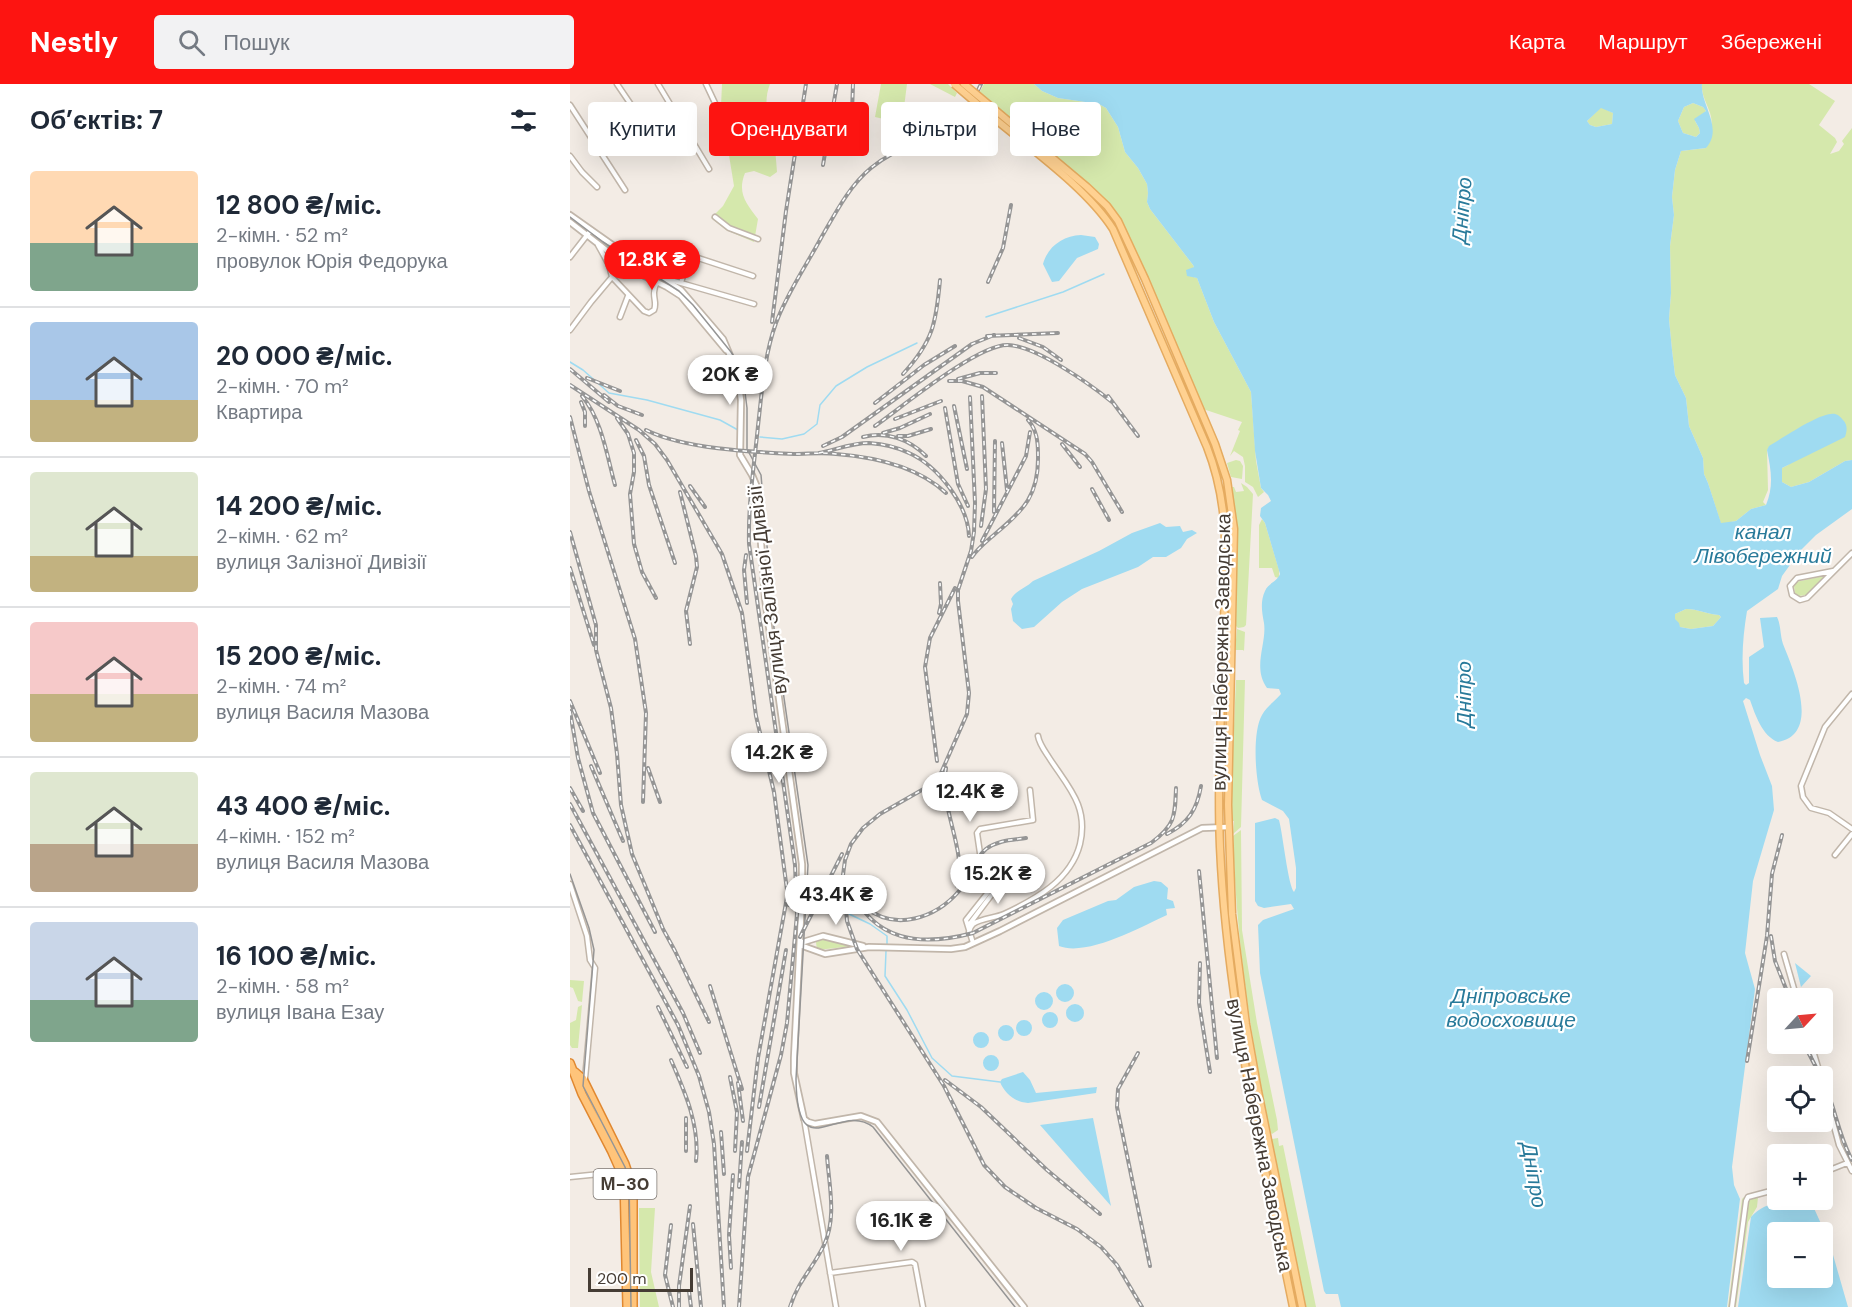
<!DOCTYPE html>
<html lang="uk">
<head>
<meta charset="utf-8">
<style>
  body { margin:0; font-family:"DM Sans",sans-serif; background:#f2f2f3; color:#1f2937; height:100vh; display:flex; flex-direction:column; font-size:22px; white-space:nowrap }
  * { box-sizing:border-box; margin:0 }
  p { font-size:20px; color:#747a83 }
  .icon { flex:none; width:33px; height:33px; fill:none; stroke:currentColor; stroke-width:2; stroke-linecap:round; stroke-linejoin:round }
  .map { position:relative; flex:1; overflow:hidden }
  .sheet { display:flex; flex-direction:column; background:#fff; width:570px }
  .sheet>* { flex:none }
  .top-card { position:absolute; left:18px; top:18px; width:570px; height:54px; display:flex; gap:12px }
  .needle { width:39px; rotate:64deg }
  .fabs { position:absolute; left:1197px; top:904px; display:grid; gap:12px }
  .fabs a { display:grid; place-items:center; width:66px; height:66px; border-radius:6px; background:#fff; box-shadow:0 6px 24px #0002; font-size:30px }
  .scale { position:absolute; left:18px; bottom:15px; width:105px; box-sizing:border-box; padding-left:6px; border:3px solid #453c34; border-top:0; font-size:16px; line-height:21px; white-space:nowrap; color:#453c34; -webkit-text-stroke:4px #fff; paint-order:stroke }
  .price { position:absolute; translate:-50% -51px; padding:0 14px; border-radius:21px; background:#fff; color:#222; font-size:20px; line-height:39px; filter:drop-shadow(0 2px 3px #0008) }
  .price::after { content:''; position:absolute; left:50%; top:36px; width:18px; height:14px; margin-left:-9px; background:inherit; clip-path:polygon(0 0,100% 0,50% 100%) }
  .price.selected { background:#fd1411; color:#fff }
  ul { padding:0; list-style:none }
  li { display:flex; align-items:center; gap:18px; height:150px; padding:0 30px }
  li+li { border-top:2px solid #e0e1e3 }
  li span { display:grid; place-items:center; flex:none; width:168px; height:120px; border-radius:6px; color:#555 }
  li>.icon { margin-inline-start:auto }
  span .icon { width:72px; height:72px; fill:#fffc; stroke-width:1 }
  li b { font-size:26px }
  h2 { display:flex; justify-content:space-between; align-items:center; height:72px; padding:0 30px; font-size:26px }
  .chip { padding:0 21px; border-radius:6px; background:#fff; box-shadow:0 6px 24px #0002; font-size:21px; line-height:54px }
  .chip.selected { background:#fd1411; color:#fff }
  header { display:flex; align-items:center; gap:36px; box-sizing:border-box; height:84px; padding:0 30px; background:#fd1411; color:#fff }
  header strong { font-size:28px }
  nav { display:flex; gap:33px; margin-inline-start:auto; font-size:21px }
  .search { width:420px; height:54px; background:#f2f2f3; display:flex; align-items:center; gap:15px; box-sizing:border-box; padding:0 21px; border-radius:6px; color:#747a83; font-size:22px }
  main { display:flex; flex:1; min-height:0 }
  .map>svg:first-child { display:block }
  .green { fill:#d5e8ac }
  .water { fill:#9fdbf1; fill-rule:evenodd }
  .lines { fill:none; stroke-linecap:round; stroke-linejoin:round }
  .stream { stroke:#9fdbf1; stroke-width:1.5 }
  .minor-casing { stroke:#c1b6aa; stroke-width:7 }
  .tertiary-casing { stroke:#c1b6aa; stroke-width:8 }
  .primary-casing { stroke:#e5ab60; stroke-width:9 }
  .trunk-casing { stroke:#e08831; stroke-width:10 }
  .minor { stroke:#fff; stroke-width:4 }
  .tertiary { stroke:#fff; stroke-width:4.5 }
  .primary { stroke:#ffd191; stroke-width:6 }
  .trunk { stroke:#ffc47a; stroke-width:7 }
  .tram { stroke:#959595; stroke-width:1.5 }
  .rail-casing { stroke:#959595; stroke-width:4 }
  .rail { stroke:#fff; stroke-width:1.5; stroke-dasharray:4.5; stroke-linecap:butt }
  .primary-bridge-casing { stroke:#e5ab60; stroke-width:9; stroke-linecap:butt }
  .primary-bridge { stroke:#ffd191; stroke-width:6 }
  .labels { text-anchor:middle; stroke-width:4.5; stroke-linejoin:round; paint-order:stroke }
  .shield { fill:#fff; stroke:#7d7671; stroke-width:1.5 }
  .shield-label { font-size:18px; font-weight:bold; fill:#453c34 }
  .street-label { font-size:20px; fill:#453c34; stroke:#fff }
  .water-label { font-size:21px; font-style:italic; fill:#287a9a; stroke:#fff }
</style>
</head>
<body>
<header>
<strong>Nestly</strong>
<div class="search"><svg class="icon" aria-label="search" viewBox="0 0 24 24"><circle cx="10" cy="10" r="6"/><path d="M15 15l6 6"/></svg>Пошук</div>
<nav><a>Карта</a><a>Маршрут</a><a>Збережені</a></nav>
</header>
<main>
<section class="sheet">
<h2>Об’єктів: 7<svg class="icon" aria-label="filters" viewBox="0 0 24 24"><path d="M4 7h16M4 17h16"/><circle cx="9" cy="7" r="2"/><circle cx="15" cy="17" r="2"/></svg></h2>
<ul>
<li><span style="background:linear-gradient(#ffd9b3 60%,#7fa58c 0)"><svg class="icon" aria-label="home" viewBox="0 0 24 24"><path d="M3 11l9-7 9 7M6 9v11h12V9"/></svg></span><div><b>12 800 ₴/міс.</b><p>2-кімн. · 52 m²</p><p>провулок Юрія Федорука</p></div></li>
<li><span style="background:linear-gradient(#a9c7e8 65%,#c2b280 0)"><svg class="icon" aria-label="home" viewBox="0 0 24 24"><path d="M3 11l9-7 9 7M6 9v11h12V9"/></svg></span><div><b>20 000 ₴/міс.</b><p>2-кімн. · 70 m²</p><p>Квартира</p></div></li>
<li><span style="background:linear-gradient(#dfe7d0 70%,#c2b280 0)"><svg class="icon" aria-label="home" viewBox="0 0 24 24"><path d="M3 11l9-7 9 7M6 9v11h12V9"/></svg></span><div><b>14 200 ₴/міс.</b><p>2-кімн. · 62 m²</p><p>вулиця Залізної Дивізії</p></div></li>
<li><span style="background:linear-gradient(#f6c9c9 60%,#c2b280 0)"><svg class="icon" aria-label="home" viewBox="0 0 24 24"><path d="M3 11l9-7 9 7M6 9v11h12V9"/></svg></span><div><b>15 200 ₴/міс.</b><p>2-кімн. · 74 m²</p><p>вулиця Василя Мазова</p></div></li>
<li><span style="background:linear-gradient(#dfe7d0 60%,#b9a48a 0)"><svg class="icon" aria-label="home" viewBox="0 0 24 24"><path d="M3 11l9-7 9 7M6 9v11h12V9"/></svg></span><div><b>43 400 ₴/міс.</b><p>4-кімн. · 152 m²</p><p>вулиця Василя Мазова</p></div></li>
<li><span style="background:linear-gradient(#c9d6e8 65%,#7fa58c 0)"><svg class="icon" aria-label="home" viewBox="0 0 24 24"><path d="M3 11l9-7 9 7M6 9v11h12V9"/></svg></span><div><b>16 100 ₴/міс.</b><p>2-кімн. · 58 m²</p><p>вулиця Івана Езау</p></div></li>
</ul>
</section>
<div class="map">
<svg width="1282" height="1223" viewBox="0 0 1282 1223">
  <rect width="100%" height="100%" fill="#f3ece5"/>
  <path class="green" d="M152,0h48c-7,18 -2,31 2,48 3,13 4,27 5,40l-7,5 -16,-6 -9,2c-8,20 1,30 13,46l-4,23 -28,-12 -15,-12 12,-12 11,-20 -13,-80z
    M311,0h26l-5,39 -27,-6z
    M360,0h18l9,9 -2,4z
    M414,0h50l8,7 16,7 41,6 7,4 12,19 7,25 13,16 9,16 1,9 -1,9 3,7 43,56 1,2 -7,8 10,3 17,44 37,70 5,69 5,27 3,4 -6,5 -5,-10 -8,-5v-16l-2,-9 -9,-6 -4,5 10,-25 -2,-1 4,-8 -39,-13 -65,-154 -23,-45 -20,-20 -116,-97z
    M1132,0h107l26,17 -16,24 16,13 2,4 -7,12 9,-3 5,-7 -2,-3 10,-13v332l-7,1 -36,21 -18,5 -9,-5v-14l6,-3 44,-51c-24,9 -45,21 -65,36l1,40 -5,12 3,3 -15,4 -15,12 -15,3 -13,-41 -4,-9 -1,-16 -14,-32 -3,-28 -11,-23 -3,-25 -3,-31 2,-26 -1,-47 4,-31 -2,-18 3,-27 6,-19 25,-3c4,-11 8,-23 4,-35 -3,-10 -9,-18 -8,-29z
    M1123,19l10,4 3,4 -11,10 4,7 1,5 -4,4 -13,-4 -5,-12 6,-14z
    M1031,23l12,6 -1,11 -16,3 -6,-2 -3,-4z
    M666,376l4,1 3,5 -1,13 -11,-2 -4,-14z
    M671,399l6,4 6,7 -7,131 -2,2 -6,1 -2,-2 1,-95 -5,-44h2l2,5 8,-1z
    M692,435l3,4 14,47v8l-4,-1 -3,-9h-13v-43z
    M1258,491l-21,20 -8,1 -4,-2 -1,-8 2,-4z
    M1116,525c12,0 21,5 33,6l2,2 -8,9 -22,3 -11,-2 -5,-7v-6z
    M667,545l8,3 -1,19 -1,-1h-8z
    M666,596h9l-4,147 -8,7 1,-13h-2v-49z
    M671,746l1,100 15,93 20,97 1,10 -6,4 -2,-2c-20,-98 -34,-195 -37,-296z
    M253,855l16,2 15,5 -37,4 -1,-8z
    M0,896l14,1 -2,21 -4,-1 -5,-13 -3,-1z
    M12,921l-4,43h-6l-2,-3v-22l6,-3 2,-13z
    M708,1054l1,8 4,-1 33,162h-10l-34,-166v-2z
    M1174,1113l-12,110h-4l14,-108z
    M1188,1113l-1,10 -9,15 -12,85h-3l14,-103 2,-5z
    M69,1124h16l-4,64 8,35h-19z"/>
  <path class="water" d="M464,0h668c-2,20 22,44 4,64l-25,3 -6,19 -3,27 2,18 -4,31 1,47 -2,26 3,31 3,25 11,23 3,28 14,32 1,16 4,9 13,40 15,-2 15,-12 15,-4c8,-19 5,-35 1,-55l2,-4c14,-8 47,-31 62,-32 5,-1 9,2 12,6 5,5 4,11 2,17l-63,31v14l9,5 18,-5 36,-21 7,-1v49l-36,26 -16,16 -18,25 -4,13 -31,22c-4,24 -6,48 -3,72l2,2 3,-2v-26l15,-10 -4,-29 17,-1c4,8 3,18 6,27 10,25 39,90 -5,98 -16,-6 -23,-28 -28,-42l-4,-2 -3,3 17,54 12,31 2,24 -21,71 -8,72 10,36 -23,178 2,18 6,14 -13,108h-386l-3,-13h-12l-2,-3 -64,-318 -2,-48 5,-5 31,-11 -3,-5 -27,4 -6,-2 -3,-5v-78l20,-5 4,2c4,15 9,65 15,72l2,-4v-20l-7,-49 -6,-8 -21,-11c-7,-19 -10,-68 0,-85 5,-9 13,-14 19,-21l-2,-5 -12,-1c-15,-21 0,-44 -3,-65 -2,-11 -4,-21 1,-32 3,-8 12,-9 15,-17l-15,-51 -5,-7 1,-8 10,-7 -3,-6 -7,-7 -1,-6 -5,-31 -4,-59 -37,-70 -17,-44 -10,-2 -1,-6 8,-3 -1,-2 -43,-56 -3,-7 1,-9 -1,-9 -9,-16 -13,-16 -7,-25 -12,-19 -7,-4 -41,-6 -16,-7zM1123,19l10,4 3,4 -12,8 5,9 1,5 -4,4 -13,-4 -5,-12 6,-14zM1031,24l12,5 -1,11 -16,3 -6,-2 -3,-4zM1116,525c12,0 21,5 33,6l2,2 -8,9 -22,3 -11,-2 -1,-4 -4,-4v-5z
    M511,151l14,2 4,7 -1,5 -21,9 -18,23 -7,1 -9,-18c5,-18 20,-28 38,-29z
    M590,439l6,4 14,-1 3,6 9,-2 5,3 -10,6 -6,9 -15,9h-13l-15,10 -56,22 -20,13 -28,25 -12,2 -9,-8 -2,-12 2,-5 -2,-5c5,-9 15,-11 22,-18l66,-30 33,-18z
    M584,797l7,1 7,6 -1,11 6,2 2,7 -9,1 1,6c-26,12 -80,42 -108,31l-2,-18 6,-8 45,-19 8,-1 18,-13z
    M1225,879l16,13 -10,11z
    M486 909a9 9 0 1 1 18 0a9 9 0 1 1-18 0Z
    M465 917a9 9 0 1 1 18 0a9 9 0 1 1-18 0Z
    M496 929a9 9 0 1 1 18 0a9 9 0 1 1-18 0Z
    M472 936a8 8 0 1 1 16 0a8 8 0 1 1-16 0Z
    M446 944a8 8 0 1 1 16 0a8 8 0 1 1-16 0Z
    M428 949a8 8 0 1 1 16 0a8 8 0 1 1-16 0Z
    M403 956a8 8 0 1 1 16 0a8 8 0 1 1-16 0Z
    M413 979a8 8 0 1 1 16 0a8 8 0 1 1-16 0Z
    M453,988l7,8 6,13 61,-6 -1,6 -68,10c-13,-1 -23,-9 -28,-21l2,-3z
    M523,1034l18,88 -71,-81z
    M1217,1116h22l3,4 17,37 19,66h-110l13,-90c10,-11 22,-14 36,-17zM1208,1149h44v45h-44z"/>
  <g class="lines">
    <path class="stream" d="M416,233l77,-25 41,-18
      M0,278l13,8 26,23 38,7 73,20 18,10
      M190,353l22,2 22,-5 13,-10 3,-19 16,-19 31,-19 50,-24
      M247,826l25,3
      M279,830l21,10 17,12v9
      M316,867l-1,25 22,34 25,48 20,18 48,6"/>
    <defs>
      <path id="minor" d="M47,0l19,28 -2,5 -9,5
        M88,0l51,85
        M136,0l9,19
        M0,21l55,85
        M86,56l22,-20
        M0,72l12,16 15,15
        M145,133l14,11 29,11
        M28,161l11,20 3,12 32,34 5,2 5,-3c4,-9 -4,-14 3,-28
        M0,173l21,-27
        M97,195l87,25
        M111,199l8,-28 64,21
        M50,233l8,-21
        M0,246l21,-28 21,-25
        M1263,487l-36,7 -7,8 2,9 8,5 7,-2 45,-45
        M1282,610l-27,33 -24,59 2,11 8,11 18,5 23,16
        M1265,771l17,-21
        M0,800l17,52 3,24 5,8 -10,111
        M398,842l31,-41 -18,-25 -4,-27 3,-4 53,-9 -3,-30
        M399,848c1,-4 1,-5 4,-8 9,-6 22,-6 31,-10 32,-15 67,-34 76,-70 9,-39 -13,-58 -32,-88 -4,-6 -9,-13 -10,-20
        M403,859l-7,-23 31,-39
        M1214,870l13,45
        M1241,960l10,33
        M1252,997l17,64 13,26
        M234,1035l32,188
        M1252,1089l25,-10
        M0,1093l50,-5
        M260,1189l82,-11 3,2 8,43
        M1162,1223l14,-106 2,-4 30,-8"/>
      <path id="tertiary" d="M0,131l51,36 60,39 42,49 14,33 4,28 -1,55 12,20 5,12 8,111 37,266v33l-8,161v15l10,46 4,3 7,2 46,-8 16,6 147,185
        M0,138l62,48 35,17 14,9 45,54
        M230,859l23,-7 40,10
        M230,861l25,9 44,-7 82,2 14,-2 35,-16 202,-103 26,-1"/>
      <path id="primary" d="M424,25l93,78 20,19 11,15 27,58 70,165 12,36 7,49 -6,276 4,109 14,110 12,67 44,216
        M419,30c39,33 97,73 124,115l94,218c24,61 18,114 17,178 -2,74 -7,149 -4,222 7,156 42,308 73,460"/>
      <path id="trunk" d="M0,979l12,31 30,58 12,27 3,128
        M5,988l8,7 42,85 5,15 3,20v108"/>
    </defs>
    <use href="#minor" class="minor-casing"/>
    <use href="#tertiary" class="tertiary-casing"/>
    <use href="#primary" class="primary-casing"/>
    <use href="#trunk" class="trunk-casing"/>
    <use href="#minor" class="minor"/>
    <use href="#tertiary" class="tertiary"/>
    <use href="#primary" class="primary"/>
    <use href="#trunk" class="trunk"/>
    <path class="tram" d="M0,133l33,25 76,49 14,14 38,47 11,17 5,39v41l14,26 13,153 34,237 -12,214c1,92 43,21 77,48l142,180
      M0,790l19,54 5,22 -11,136 42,81 4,13 2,127
      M43,1091l9,3 7,9"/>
    <defs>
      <path id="rail" d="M277,58l5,-30 1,-28
        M253,81l14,-81
        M418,198l15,-34 8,-43
        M202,238l14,-111 20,-127
        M417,252l71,-3
        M449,254l24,9 18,13
        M0,285l39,33
        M333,290c30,-33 33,-50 37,-94
        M17,294l33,13
        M388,295l22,-6h16
        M379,297h13l21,6 102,67 7,8 30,50
        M0,301l69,45 16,14 12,16 55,94 20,59 14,103 18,76 15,113
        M34,311l14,11 24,9
        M12,312c20,24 25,60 33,89
        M538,312l30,40
        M400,313l5,106 -1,29 -3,19 -13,39v11l11,92 -2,21 -26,59 -7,10 -54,31 -17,14 -12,16 -6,16 -2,15 4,46 10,28 87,137 40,79 21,22 31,21 41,21 24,18 16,18 25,42
        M11,318l4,10v14
        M305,319l49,-38 31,-19
        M384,322l13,63
        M375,324l13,76 10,22
        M0,333l19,74 46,148 11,74 -3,89
        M47,334l11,16 6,19v19l-4,22 4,50 8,28 14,26
        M325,335l46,-18
        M305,342c27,-19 103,-82 133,-81 28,1 82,39 104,57
        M76,346c38,19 106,22 149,24 13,0 27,-2 41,0 38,3 81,12 110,39
        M313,349l17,-5 30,-14
        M328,352h10l23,-7
        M293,353c23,-6 46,2 63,19
        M66,356l8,16 5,29 26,78
        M432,359l5,47
        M492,360l18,23
        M253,362l19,-9 130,-93 22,-9
        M249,369c16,-3 33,-10 50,-10 14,1 28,4 40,10 29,13 59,52 60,83
        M120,402l15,21
        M522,405l17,31
        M110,408l16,64 1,11 -11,44 4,33
        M424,428l1,-71
        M411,442l5,-37 -4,-93
        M0,448l26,93v25l15,58 6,46 4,51 11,49 31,75 12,22 34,71
        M412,457l44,-85 4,-24
        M176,471l-2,15 3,33
        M402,473c6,-9 15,-16 23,-23 29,-24 44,-39 43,-79 0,-13 -1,-25 -10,-35
        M0,484l24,77
        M369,529l2,-9 -1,-21
        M0,617l30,72
        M0,627l8,47 15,55 62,119
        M367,677l-12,-94 5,-29 25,-50
        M21,682l32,75
        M78,684l12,34
        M376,684c-8,38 22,84 11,118
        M0,704l13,23
        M0,720l113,209 17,40
        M0,741l108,200 21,51 10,36 5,32 10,163
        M597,750c21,-11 30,-24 34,-48
        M629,787l18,187
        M279,803c25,55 71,60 124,46l178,-90c24,-18 24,-26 25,-55
        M295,823c30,25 71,11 94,-16 11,-12 13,-30 27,-42 12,-9 26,-9 40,-11
        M1201,852l4,25 15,38
        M230,853l42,-83
        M630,879l-1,40 11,69
        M140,902l32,103
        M88,923l29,60
        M1234,960l17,33
        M568,969l-20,36 -1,18 33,159
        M101,976c14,32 29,66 25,101
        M1177,977l20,-125 5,-62 10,-39
        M160,993l7,35 -2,39
        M1252,995c13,26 16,56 30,81
        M375,996l36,27 66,63 53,44
        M168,999l5,38
        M189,1023l27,-157
        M116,1034v33
        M151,1048l3,42
        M177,1067l11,-93 29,-161
        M169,1103l3,-45
        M123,1140l8,83
        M101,1141l-6,50 8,32
        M161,1184l-2,-33 4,-60
        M119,1207l2,16
        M109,1223v-21l11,-80
        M169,1223l9,-130 33,-122 6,-32 10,-109 -2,-49 -46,-321c-1,-40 5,-78 9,-118 4,-34 6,-70 18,-103 11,-30 30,-57 45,-85 14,-24 28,-52 50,-70 40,-33 86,-27 110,-84
        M220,1223c8,-26 23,-39 34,-62 13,-27 5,-60 3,-89"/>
    </defs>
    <use href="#rail" class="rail-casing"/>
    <use href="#rail" class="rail"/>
    <defs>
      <path id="primary-bridge" d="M384,0l35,30
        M394,0l30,25"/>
    </defs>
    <use href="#primary-bridge" class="primary-bridge-casing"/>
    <use href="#primary-bridge" class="primary-bridge"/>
  </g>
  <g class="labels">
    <rect class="shield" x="23.5" y="1085" width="63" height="30" rx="4.5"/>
    <g class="shield-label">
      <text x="55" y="1106">М-30</text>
    </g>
    <g class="street-label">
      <text transform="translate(197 506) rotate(-97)" y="7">вулиця Залізної Дивізії</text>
      <text transform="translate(651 568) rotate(-89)" y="7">вулиця Набережна Заводська</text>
      <text transform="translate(690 1051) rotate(79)" y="7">вулиця Набережна Заводська</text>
    </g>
    <g class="water-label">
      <text transform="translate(892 126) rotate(-85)" y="7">Дніпро</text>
      <text x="1193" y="455">канал<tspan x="1193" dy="24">Лівобережний</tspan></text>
      <text transform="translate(894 610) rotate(-90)" y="7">Дніпро</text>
      <text x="941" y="919">Дніпровське<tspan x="941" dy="24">водосховище</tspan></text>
      <text transform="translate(964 1091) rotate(80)" y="7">Дніпро</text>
    </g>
  </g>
</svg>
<div class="fabs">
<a><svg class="needle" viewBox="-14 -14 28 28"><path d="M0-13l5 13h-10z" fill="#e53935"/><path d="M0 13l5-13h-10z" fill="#747a83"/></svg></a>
<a><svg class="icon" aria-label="locate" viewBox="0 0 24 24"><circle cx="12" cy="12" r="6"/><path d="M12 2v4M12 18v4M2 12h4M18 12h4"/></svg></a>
<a>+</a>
<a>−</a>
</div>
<div class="scale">200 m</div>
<b class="price selected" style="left:82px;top:207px">12.8K ₴</b>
<b class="price" style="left:160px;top:322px">20K ₴</b>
<b class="price" style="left:209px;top:700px">14.2K ₴</b>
<b class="price" style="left:400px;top:739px">12.4K ₴</b>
<b class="price" style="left:428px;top:821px">15.2K ₴</b>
<b class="price" style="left:266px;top:842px">43.4K ₴</b>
<b class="price" style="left:331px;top:1168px">16.1K ₴</b>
<div class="top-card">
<a class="chip">Купити</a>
<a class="chip selected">Орендувати</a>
<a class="chip">Фільтри</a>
<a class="chip">Нове</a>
</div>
</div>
</main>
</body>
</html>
